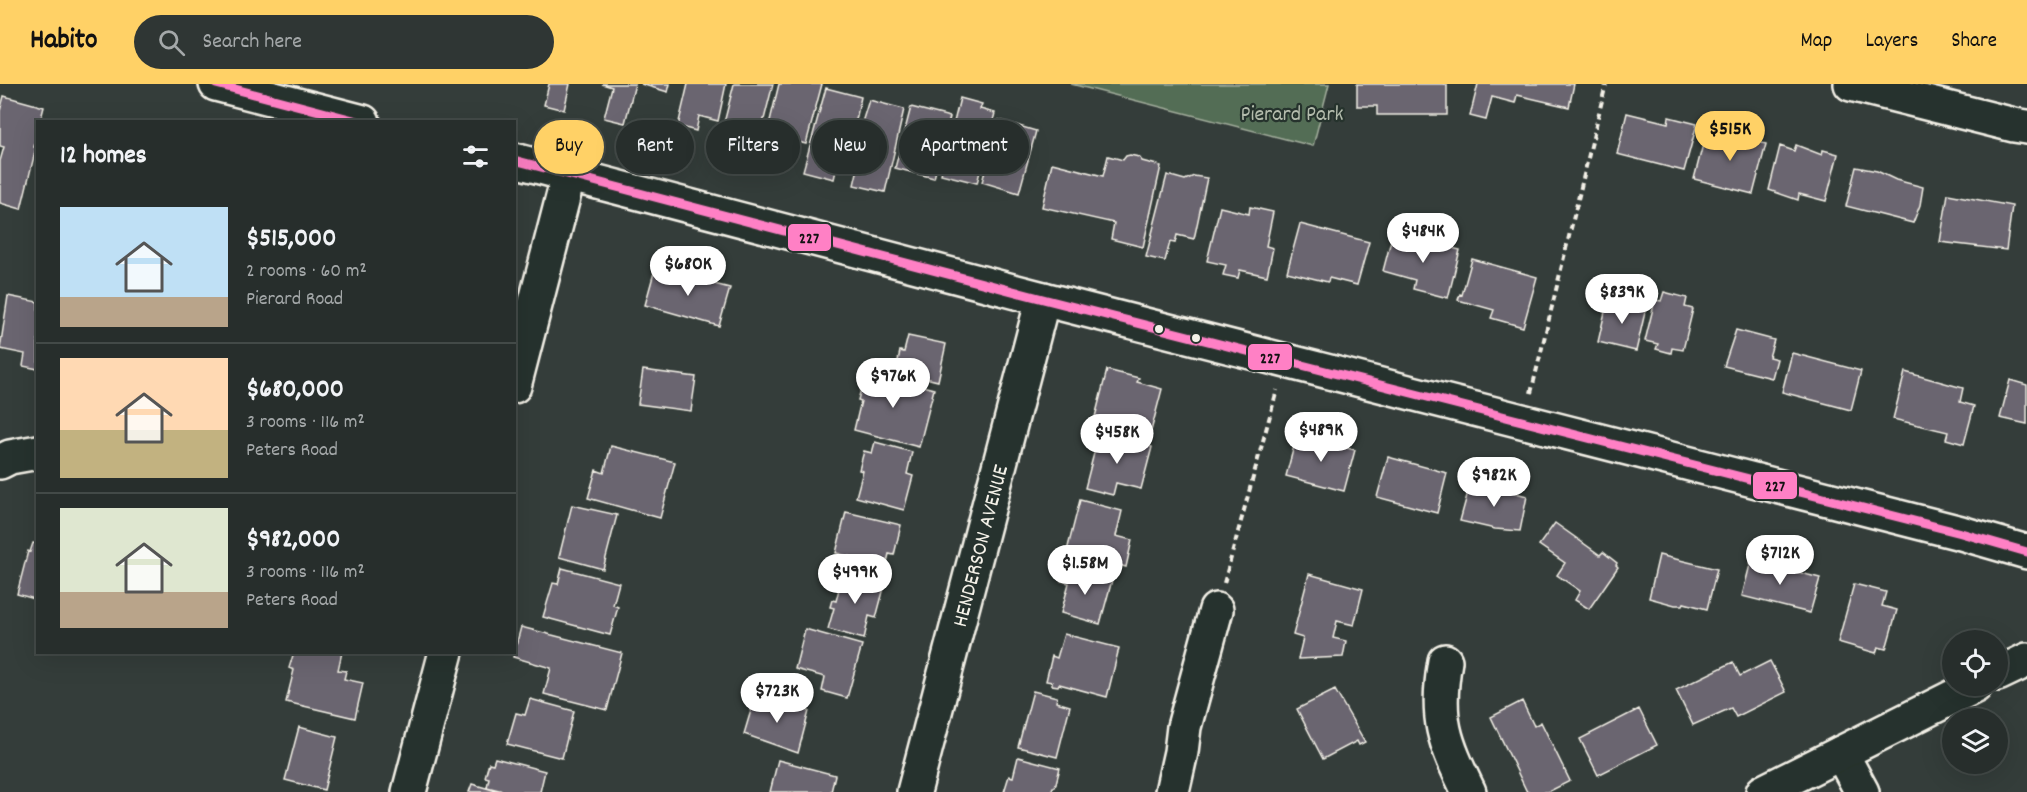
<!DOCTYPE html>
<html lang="en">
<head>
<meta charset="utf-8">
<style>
  body { margin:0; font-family:Dekko,sans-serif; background:#2f3634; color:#f1f3f6; height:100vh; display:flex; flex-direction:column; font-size:22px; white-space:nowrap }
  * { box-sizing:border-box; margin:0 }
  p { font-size:20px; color:#a4a8a9 }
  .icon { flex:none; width:33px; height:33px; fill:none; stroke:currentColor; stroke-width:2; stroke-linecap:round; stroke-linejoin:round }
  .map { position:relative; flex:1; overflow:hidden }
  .side { position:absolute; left:36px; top:36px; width:480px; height:534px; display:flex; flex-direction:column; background:#272e2c; border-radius:0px; box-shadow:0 6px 24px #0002,0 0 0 2px #434a48 }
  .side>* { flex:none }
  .guide { position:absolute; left:534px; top:36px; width:570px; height:54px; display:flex; gap:12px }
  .controls { position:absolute; left:1942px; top:546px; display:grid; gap:12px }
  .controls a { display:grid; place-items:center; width:66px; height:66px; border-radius:50%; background:#272e2c; box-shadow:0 6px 24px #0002,0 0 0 2px #434a48; font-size:30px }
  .price { position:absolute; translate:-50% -51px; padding:0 14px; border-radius:21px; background:#fff; color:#222; font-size:20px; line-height:39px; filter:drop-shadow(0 2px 3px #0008) }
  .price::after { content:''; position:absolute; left:50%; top:36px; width:18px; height:14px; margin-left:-9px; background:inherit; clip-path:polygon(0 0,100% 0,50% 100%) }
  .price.on { background:#ffd166; color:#111 }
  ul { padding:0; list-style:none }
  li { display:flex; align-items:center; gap:18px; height:150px; padding:0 24px }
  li+li { border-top:2px solid #434a48 }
  li span { display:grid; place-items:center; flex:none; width:168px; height:120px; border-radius:0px; color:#555 }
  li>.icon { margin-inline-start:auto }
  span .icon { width:72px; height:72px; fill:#fffc; stroke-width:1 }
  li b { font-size:26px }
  h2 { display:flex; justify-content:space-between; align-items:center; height:72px; padding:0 24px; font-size:26px }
  .pill { padding:0 21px; border-radius:27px; background:#272e2c; box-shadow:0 6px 24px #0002,0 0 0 2px #434a48; font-size:21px; line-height:54px }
  .pill.on { background:#ffd166; color:#111 }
  header { display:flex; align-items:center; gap:36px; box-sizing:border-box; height:84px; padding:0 30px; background:#ffd166; color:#111 }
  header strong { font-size:28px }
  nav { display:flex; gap:33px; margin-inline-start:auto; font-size:21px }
  .search { width:420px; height:54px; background:#2f3634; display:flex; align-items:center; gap:15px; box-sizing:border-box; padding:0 21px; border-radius:33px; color:#a4a8a9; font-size:22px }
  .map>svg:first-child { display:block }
  .green { fill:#536d54; stroke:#a4af9e; stroke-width:1.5 }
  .building { fill:#6b656f; stroke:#f4f1e8; stroke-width:1.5 }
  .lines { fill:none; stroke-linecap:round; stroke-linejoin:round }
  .minor-casing { stroke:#f4f1e8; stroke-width:38 }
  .path { stroke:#f4f1e8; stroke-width:4; stroke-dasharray:6 4.5; stroke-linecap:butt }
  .minor { stroke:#26332d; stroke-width:33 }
  .bus-1-casing { stroke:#26332d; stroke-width:14 }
  .bus-1 { stroke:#ff80c5; stroke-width:9 }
  .bus-dot { fill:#f4f1e8; stroke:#26332d; stroke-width:2 }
  .labels { text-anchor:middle; stroke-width:4.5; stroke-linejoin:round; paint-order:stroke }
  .park-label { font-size:22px; fill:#b4bcad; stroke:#26332d }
  .street-label { font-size:22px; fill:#f4f1e8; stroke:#26332d }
  .line-badge { stroke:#26332d; stroke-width:2 }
  .pale-badge-label { font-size:16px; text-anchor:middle; font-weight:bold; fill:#111 }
</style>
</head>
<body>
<header>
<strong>Habito</strong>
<div class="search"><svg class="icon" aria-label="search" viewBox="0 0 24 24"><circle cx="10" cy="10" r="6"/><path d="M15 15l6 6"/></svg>Search here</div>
<nav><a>Map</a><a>Layers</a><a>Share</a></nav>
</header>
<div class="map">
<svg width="2027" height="708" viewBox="0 0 2027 708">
  <rect width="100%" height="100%" fill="#343d3a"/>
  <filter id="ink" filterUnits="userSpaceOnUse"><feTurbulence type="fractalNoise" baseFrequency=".0167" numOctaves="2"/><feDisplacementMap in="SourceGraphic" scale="12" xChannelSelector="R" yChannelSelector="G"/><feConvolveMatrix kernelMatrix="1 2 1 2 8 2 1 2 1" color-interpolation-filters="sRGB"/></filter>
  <g filter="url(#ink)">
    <path class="green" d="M1071,0h258l-16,62z"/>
    <path class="building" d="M549,0h21l-6,26 -20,-5z
      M602,0h33l-10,39 -21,-5 8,-31z
      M641,0h29l-2,8z
      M688,0h38l-8,37 -19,-5 -3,15 -18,-5z
      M734,0h39l-16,63 -20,-5 4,-15 -17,-4z
      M779,0h43l-16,60 -30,-8 2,-5 -10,-2z
      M1357,0h87l3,1v30h-70v-9h-20z
      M1478,0h96l-5,23 -52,-12 -2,8 -23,-6 -6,23 -16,-4z
      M826,4l35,9 -10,46 -9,-2 -7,7 6,1 -7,30 -31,-8z
      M4,12l40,11 -4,15h-2v10l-4,15 2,1 -15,61 -21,-6v-42l4,-14 -4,-1v-35z
      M960,14l22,6 -2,5 15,4 -18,70 -36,-9z
      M869,16l35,9 -19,83 -31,-7 7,-29 8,2 -3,-9 -11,-4z
      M911,23l39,10 -16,61 -39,-10z
      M1627,29l41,10 1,-6 28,7 -13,47 -67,-17z
      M999,36l37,11 -17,62 -37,-11z
      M1707,45l59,15 -13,50 -59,-15z
      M1796,61l26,10 1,-5 15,4 -12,47 -27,-7 -1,6 -29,-10 11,-44 14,5z
      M1130,71l9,2 3,4 19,5 -18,81 -32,-8 3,-16 -72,-16 10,-44 51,13 5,-20 15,4 3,-4z
      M1856,83l21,4 19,9 27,7 -3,18 -7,18 -67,-17z
      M1167,91l18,5 9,-4 13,2 -13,61 -17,-4 -2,8 -5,-1 -5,19 -19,-4z
      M1948,110l64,12 -6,44 -66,-8z
      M1220,123l29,7 1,-7 23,5 -7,34 7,2 -6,28 -27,-6 -2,8 -15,-3 3,-10 -19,-4z
      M1300,140l69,18 -12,43 -28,-7 -1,4 -41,-10z
      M1393,149l67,17 -12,48 -35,-9 2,-9 -32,-9z
      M1472,175l65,18 -14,50 -32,-9 3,-8 -36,-10 2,-6 2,1z
      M655,185l75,19 -11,38 -74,-21z
      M1664,208l23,6 -2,9 8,2 -10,41 -11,-2 -1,5 -15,-4 2,-5 -13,-3 10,-41 6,1z
      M8,212l30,6v67l-15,-3 2,-12 -25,-5z
      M1608,215l38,9 -10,43 -38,-9z
      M1736,246l38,10 -5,17 8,2 -5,19 -48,-12z
      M908,252l38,8 -8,37 -42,-10 4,-20 4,1z
      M1792,269l69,18 -10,39 -69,-18z
      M643,286l53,7 -5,34 -53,-7z
      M1107,286l32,8 -2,4 25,7 -11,42 -20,-5 -2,4 -35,-9z
      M866,287l68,18 -15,58 -65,-17 7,-29 -3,-1z
      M1905,288l58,16 -3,14 14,4 -10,38 -18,-5 2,-7 -55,-13z
      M2010,296l17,5v39l-27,-6z
      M1099,350l53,13 -11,42 -25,-6 -3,12 -28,-7z
      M1297,351l58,15 -11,41 -58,-15z
      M875,358l37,10 -5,22 6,2 -9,34 -48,-13 7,-26 -4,-1 5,-19 8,2z
      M611,362l64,16 -15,56 -72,-20 8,-28 8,3z
      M1388,373l59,16 -10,40 -60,-16z
      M1471,397l56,15 -7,35 -25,-2 -35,-8z
      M1080,416l42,11 -6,25 16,4 -6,27 -59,-16z
      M572,421l45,10 -14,54 -44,-12z
      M846,428l55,13 -7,30 -5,-1 -3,12 -50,-13z
      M1555,439l45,32 3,-3 14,11 -1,2 2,2 -29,42 -14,-9 5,-9 -23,-16 8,-12 -26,-18z
      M33,459l5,1v56l-21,-6 11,-43 2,1z
      M1659,471l58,14 -10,40 -23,-6 -1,2h-8l-26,-7z
      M1752,473l42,11 -1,3 27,7 -10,35 -68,-17z
      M562,484l57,15 -6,22 5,2 -8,28 -67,-18 10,-34 5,1z
      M1064,484l48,12 -12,44 -39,-11 8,-30 -8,-2z
      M843,489l42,11 -9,34 -7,-2 -5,23 -36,-10 6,-21 -4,-1 2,-7 4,1z
      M1309,490l54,15 -9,36 -17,-4 -4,17 13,3 -3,16 -45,2 5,-21 -10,-3z
      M1854,500l32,8 -4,14 15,4 -11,39 -8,-2 -2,6 -38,-11z
      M521,543l101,26 -15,57 -63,-16 7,-26 -38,-11z
      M805,545l57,16 -15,53 -25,-7 3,-14 -30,-8z
      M1064,550l55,14 -12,49 -48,-13 -1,2 -6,-1v-3l-6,-1 6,-25 5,2z
      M294,568h48l-4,18 8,1 -2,8 19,4 -8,35 -69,-16 8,-32 -5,-2z
      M1770,577l16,31 -50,25 -5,-9 -38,17 -17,-35 57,-28 7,14z
      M1335,606l30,52 -6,3 -2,-4 -34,18 -26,-50z
      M1033,607l24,6 -1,5 14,4 -13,51 -39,-10z
      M758,612l51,15 -11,42 -54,-19 11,-37 3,1z
      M530,615l44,12 -12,47 -55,-14 9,-31 9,2z
      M1522,617l12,25 7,-4 29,59 -22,11h-21l-36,-75z
      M1639,625l18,36 -59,30 -18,-36z
      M299,643l38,10 -13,53 -39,-10z
      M1018,673l42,11 -5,19h-2l-2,5h-47l5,-16 4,1z
      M495,674l50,13 -5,21h-33l-20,-5 2,-9 -4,-1 4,-14 4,1z
      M778,676l57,15 -4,17h-61z
      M472,700l28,8h-31z"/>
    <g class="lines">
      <defs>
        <g id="minor">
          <path d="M216,0l147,38"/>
          <path d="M1851,0l163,41 13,2"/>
          <path d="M514,76l529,139 918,234 66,19"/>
          <path d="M514,302l55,-212"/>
          <path d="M0,378l10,-5 28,-5"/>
          <path d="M1445,577c-10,58 -1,80 24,131"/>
          <path d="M1998,590l29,-14"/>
          <path d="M1841,669l21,39"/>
          <path d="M409,708l37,-140"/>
          <path id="s1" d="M914,708l129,-493"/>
          <path d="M1172,708l9,-40 3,-25 32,-117"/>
          <path d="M1763,708l212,-106"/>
        </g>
      </defs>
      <use href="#minor" class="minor-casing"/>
      <path class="path" d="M1531,309l75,-309
        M1224,499l53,-193"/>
      <use href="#minor" class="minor"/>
      <defs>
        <path id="bus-1" d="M216,0l145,38
          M514,76l529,139 918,234 66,19"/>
      </defs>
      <use href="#bus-1" class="bus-1-casing"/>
      <use href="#bus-1" class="bus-1"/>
    </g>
  </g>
  <g class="bus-dot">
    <circle cx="1159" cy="245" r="5"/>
    <circle cx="1196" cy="254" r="5"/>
  </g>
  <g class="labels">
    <g class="park-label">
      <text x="1292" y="36">Pierard Park</text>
    </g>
    <g class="street-label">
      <text dy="8" stroke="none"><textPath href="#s1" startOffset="255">HENDERSON AVENUE</textPath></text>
    </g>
  </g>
  <g class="line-badge">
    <rect x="787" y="139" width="45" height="29" rx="6" fill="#ff80c5"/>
    <rect x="1247" y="259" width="46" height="28" rx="6" fill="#ff80c5"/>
    <rect x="1752" y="387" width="46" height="29" rx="6" fill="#ff80c5"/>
  </g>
  <g class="pale-badge-label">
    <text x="809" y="159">227</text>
    <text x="1270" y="279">227</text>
    <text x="1775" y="407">227</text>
  </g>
</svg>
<div class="controls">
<a><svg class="icon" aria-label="locate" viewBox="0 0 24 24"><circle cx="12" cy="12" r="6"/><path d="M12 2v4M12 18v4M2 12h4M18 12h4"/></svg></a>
<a><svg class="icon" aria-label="layers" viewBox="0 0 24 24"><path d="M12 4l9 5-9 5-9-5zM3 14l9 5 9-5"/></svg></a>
</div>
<b class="price on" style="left:1730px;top:78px">$515K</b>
<b class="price" style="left:1423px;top:180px">$484K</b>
<b class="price" style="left:688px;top:213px">$680K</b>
<b class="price" style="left:1622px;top:241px">$839K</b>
<b class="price" style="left:893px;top:325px">$976K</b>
<b class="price" style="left:1321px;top:379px">$489K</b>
<b class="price" style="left:1117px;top:381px">$458K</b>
<b class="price" style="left:1494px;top:424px">$982K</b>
<b class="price" style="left:1780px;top:502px">$712K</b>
<b class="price" style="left:1085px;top:512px">$1.58M</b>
<b class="price" style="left:855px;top:521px">$499K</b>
<b class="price" style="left:777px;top:640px">$723K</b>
<div class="guide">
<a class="pill on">Buy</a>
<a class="pill">Rent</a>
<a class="pill">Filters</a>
<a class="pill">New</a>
<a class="pill">Apartment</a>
</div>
<section class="side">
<h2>12 homes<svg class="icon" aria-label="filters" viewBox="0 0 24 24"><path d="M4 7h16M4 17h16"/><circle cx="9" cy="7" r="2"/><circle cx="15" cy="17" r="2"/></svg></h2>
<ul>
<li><span style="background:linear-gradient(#bfe0f5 75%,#b9a48a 0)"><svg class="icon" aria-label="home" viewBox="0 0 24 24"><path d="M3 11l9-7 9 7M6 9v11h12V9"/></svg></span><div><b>$515,000</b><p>2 rooms · 60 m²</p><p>Pierard Road</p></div></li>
<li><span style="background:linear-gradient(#ffd9b3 60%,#c2b280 0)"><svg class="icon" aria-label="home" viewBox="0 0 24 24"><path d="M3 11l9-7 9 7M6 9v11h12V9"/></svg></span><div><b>$680,000</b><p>3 rooms · 116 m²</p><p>Peters Road</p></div></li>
<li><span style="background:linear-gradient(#dfe7d0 70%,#b9a48a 0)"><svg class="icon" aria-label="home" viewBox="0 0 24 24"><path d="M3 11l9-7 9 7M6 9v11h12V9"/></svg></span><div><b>$982,000</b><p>3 rooms · 116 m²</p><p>Peters Road</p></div></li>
</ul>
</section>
</div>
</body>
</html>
